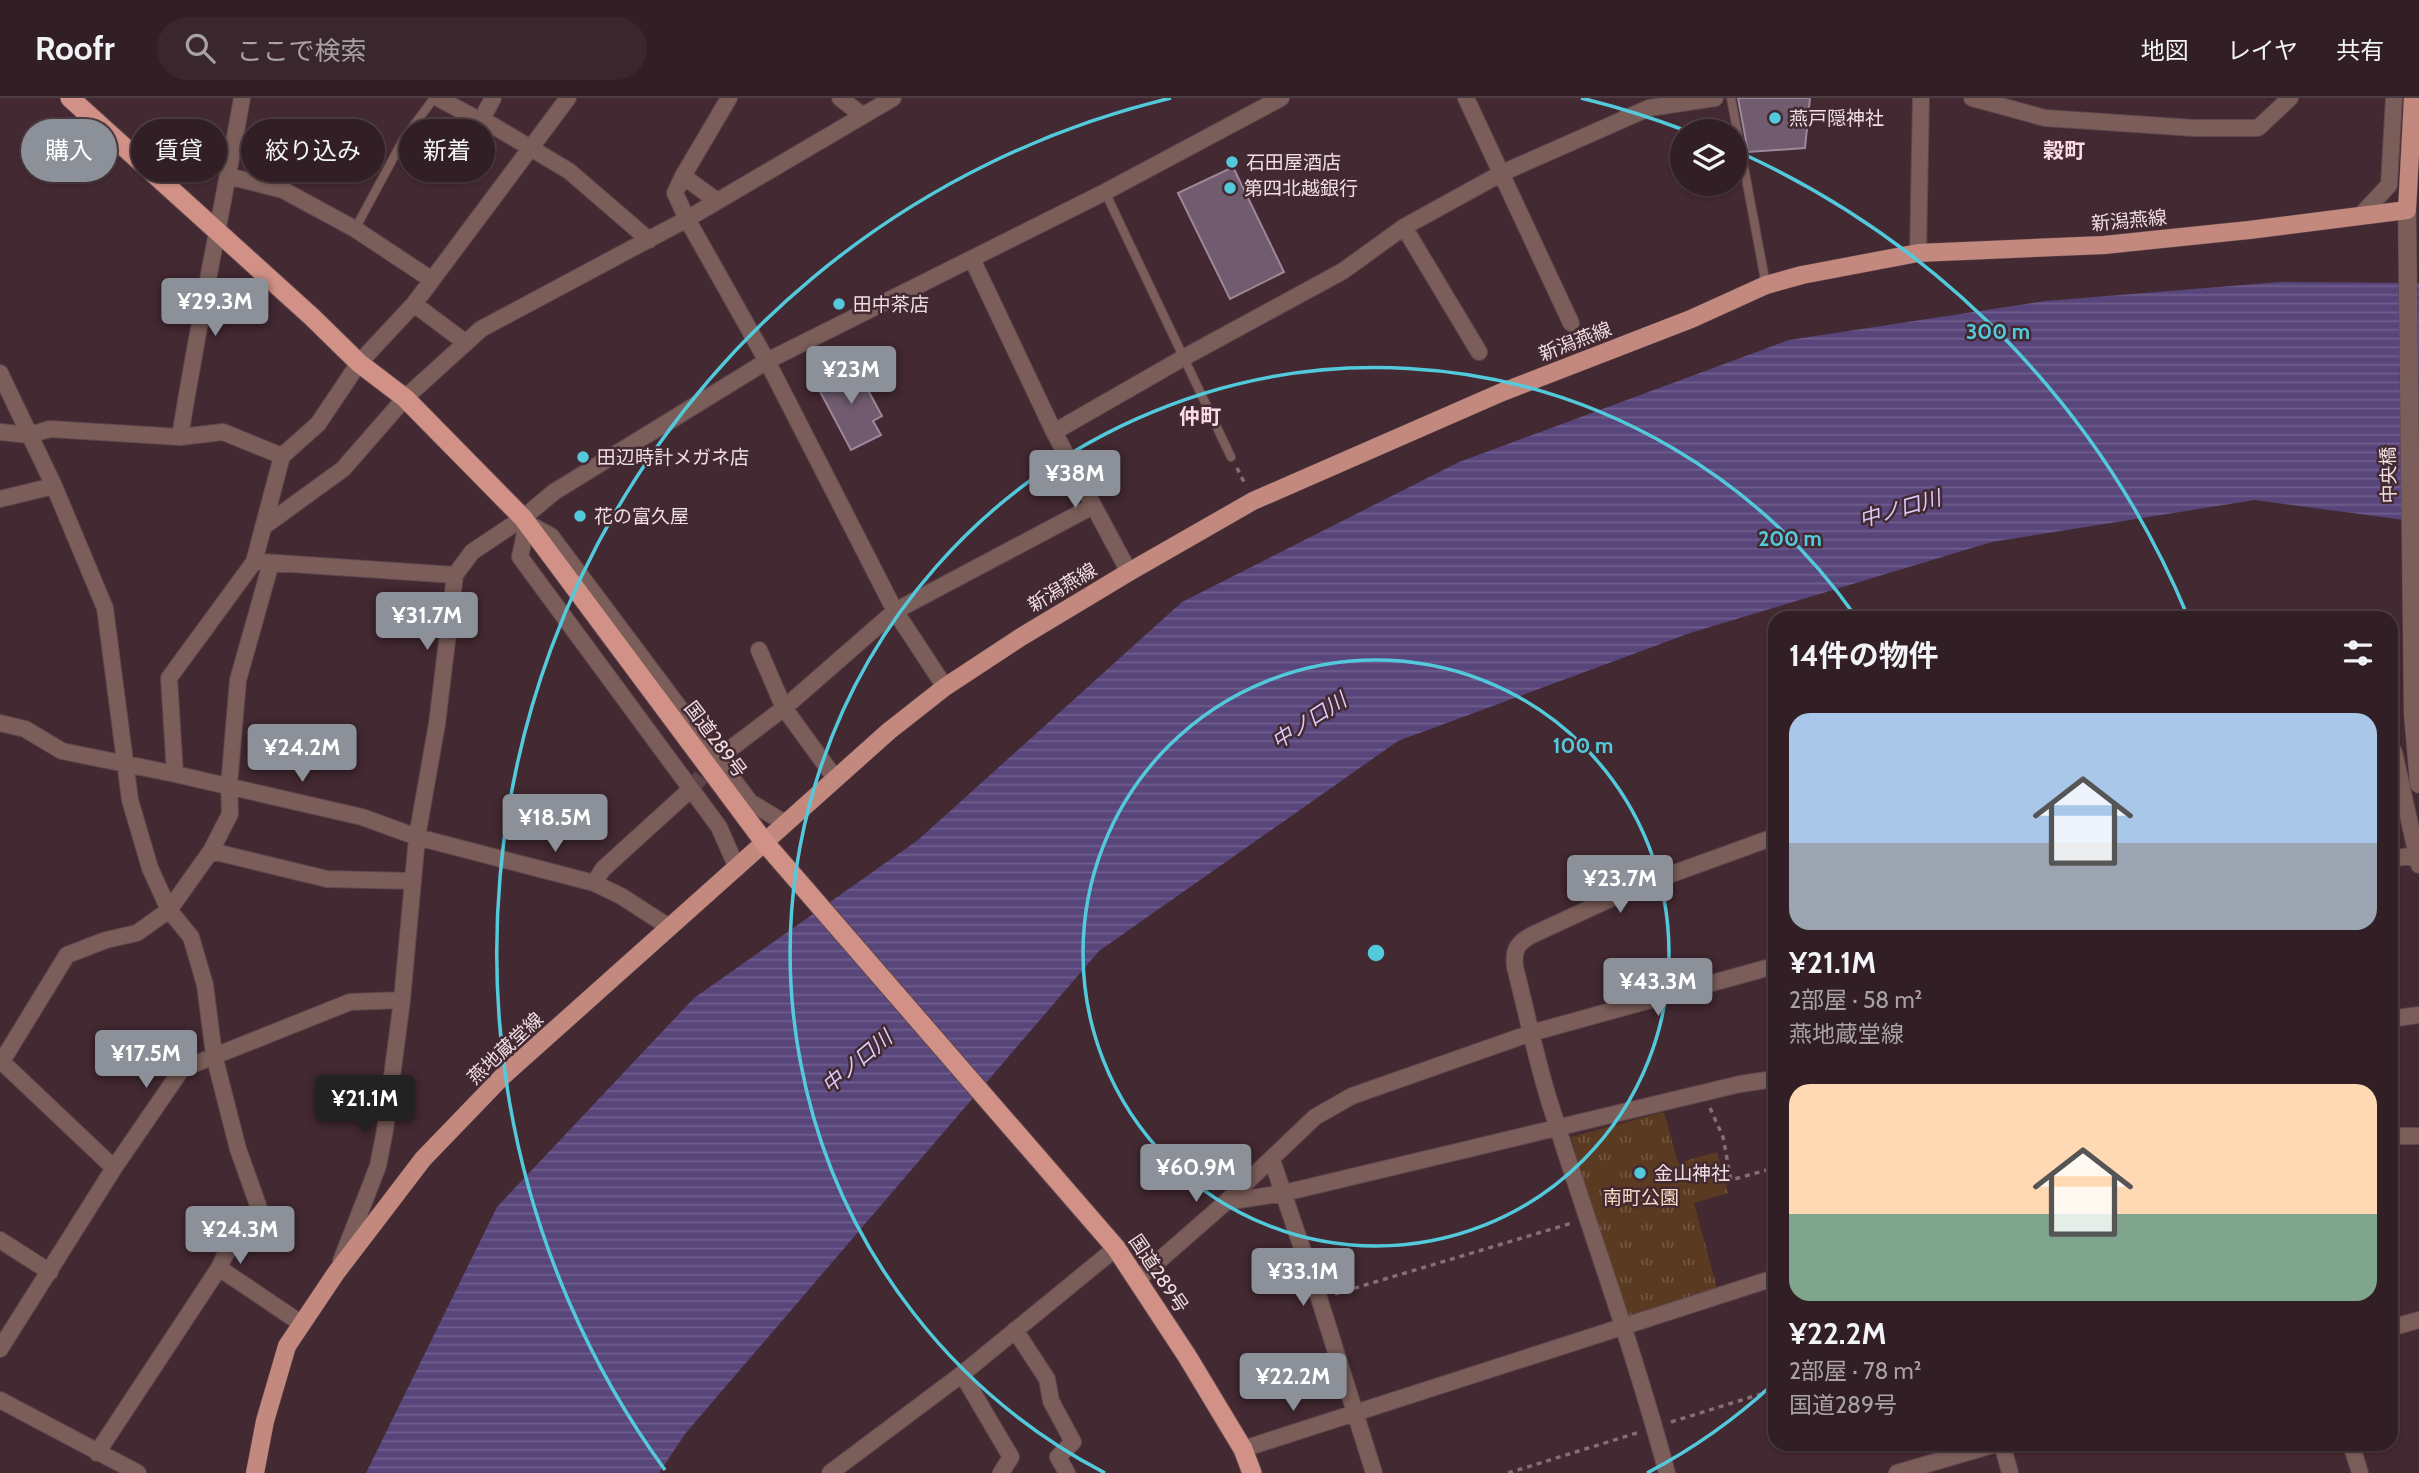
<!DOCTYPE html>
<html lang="ja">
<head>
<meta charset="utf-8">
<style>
  body { margin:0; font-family:Cabin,"Noto Sans JP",sans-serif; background:#3a272d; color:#f1f3f6; height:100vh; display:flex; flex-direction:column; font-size:26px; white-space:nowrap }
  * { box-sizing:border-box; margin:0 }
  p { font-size:23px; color:#a8a2a7 }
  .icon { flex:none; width:38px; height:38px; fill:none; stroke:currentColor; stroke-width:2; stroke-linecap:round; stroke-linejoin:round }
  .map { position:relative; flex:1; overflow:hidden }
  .side { position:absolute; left:1768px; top:513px; width:630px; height:840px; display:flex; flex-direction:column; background:#321f25; border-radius:21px; box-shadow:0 2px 5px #0004,0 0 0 2px #4d3d42 }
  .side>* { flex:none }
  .top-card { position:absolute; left:21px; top:21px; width:665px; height:63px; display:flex; gap:14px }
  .controls { position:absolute; left:1670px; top:21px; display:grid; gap:14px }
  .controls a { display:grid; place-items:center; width:77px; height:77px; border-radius:50%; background:#321f25; box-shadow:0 2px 5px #0004,0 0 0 2px #4d3d42; font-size:35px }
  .price { position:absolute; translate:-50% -60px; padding:0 16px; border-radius:7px; background:#8c9099; color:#fff; font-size:23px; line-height:46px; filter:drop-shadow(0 2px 4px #0008) }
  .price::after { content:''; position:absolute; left:50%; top:42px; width:21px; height:16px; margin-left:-10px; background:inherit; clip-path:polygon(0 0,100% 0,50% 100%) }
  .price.selected { background:#222; color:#fff }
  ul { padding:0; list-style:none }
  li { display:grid; align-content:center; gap:14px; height:371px; padding:0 21px }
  li span { display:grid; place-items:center; height:217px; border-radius:21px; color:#555 }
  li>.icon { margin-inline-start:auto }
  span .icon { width:126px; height:126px; fill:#fffc; stroke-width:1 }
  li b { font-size:30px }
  h2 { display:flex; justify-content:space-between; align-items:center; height:84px; padding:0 21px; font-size:30px }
  .pill { padding:0 24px; border-radius:32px; background:#321f25; box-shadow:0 2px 5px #0004,0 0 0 2px #4d3d42; font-size:24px; line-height:63px }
  .pill.selected { background:#8c9099; color:#fff }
  header { display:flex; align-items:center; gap:42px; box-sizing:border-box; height:98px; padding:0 35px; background:#321f25; border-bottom:2px solid #4d3d42 }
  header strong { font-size:33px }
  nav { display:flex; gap:38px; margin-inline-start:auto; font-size:24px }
  .search { width:490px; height:63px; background:#3a272d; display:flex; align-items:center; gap:18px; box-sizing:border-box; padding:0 24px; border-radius:38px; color:#a8a2a7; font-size:26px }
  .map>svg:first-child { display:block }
  .park { fill:url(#park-tufts) }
  .water { fill:url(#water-rules) }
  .building { fill:#715c6f; stroke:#9e879b; stroke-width:2 }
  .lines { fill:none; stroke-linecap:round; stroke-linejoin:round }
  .minor-tunnel { stroke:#5d444c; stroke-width:16; stroke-dasharray:16 8; stroke-linecap:butt }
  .service-casing { stroke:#5f464d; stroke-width:10 }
  .minor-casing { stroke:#5f464d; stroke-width:18 }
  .tertiary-casing { stroke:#5f464d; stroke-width:19 }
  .primary-casing { stroke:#5f464d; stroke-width:19 }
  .trunk-casing { stroke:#5f464d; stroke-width:21 }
  .path { stroke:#856e75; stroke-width:3.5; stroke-dasharray:5 5; stroke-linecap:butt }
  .service { stroke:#7b5e59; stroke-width:8 }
  .minor { stroke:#7b5e59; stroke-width:16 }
  .tertiary { stroke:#7b5e59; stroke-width:18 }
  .primary { stroke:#c3897e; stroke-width:18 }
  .trunk { stroke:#d19186; stroke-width:19 }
  .ring { fill:none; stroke:#53cadc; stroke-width:3.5 }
  .poi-dot { fill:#53cadc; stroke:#432931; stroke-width:2.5 }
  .labels { text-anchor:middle; stroke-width:5; stroke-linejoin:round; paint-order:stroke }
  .poi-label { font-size:19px; fill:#efdee2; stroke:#432931; text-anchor:start }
  .street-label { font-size:19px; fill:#efdee2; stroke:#432931 }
  .park-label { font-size:19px; fill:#f8dac2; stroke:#432931 }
  .neighbourhood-label { font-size:21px; font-weight:bold; fill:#fcdae3; stroke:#432931 }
  .water-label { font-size:21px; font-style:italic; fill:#dacafc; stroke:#432931 }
  .centre { fill:#53cadc; stroke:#432931; stroke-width:3.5 }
  .ring-label { font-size:21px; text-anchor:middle; font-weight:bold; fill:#53cadc; stroke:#432931; stroke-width:5; stroke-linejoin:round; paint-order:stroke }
</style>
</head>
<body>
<header>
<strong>Roofr</strong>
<div class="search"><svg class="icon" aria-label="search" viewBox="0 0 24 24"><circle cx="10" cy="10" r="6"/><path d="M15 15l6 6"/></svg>ここで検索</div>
<nav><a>地図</a><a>レイヤ</a><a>共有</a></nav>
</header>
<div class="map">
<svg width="2419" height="1375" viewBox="0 0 2419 1375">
  <defs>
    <pattern id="park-tufts" width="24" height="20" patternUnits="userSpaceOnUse" patternTransform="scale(1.75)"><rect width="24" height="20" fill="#5a3b21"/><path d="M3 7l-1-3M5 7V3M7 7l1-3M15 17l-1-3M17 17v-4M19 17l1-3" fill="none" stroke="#725741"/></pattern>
    <pattern id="water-rules" width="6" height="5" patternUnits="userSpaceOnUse" patternTransform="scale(1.75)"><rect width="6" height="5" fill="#58457a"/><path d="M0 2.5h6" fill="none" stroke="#705f8d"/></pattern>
  </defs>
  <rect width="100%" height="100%" fill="#432931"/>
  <path class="park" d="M1664,1014l14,51 39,-11 11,41 -34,10 24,89 -94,26 -53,-181z"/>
  <path class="water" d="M2280,184l139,1v239l-164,-22 -263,42 -302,91 -292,108 -299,210 -414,483 -26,39h-293l131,-266 197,-209 224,-158 264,-238 277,-140 330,-122 256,-39z"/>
  <path class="building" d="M1738,0h72l-5,50 -57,4z
    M1233,69l51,105 -54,27 -52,-106z
    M854,266l28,52 -9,5 8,14 -30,15 -35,-66z"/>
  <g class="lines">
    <path class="minor-tunnel" d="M691,691l24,-29"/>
    <defs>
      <path id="service" d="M1731,0l35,187
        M1105,94l126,265
        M355,131l48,-89 31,-42"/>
      <path id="minor" d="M438,0l43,23 1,-2 87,52 80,69
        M840,0l23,18
        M1466,0l105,225
        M1972,0l73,20 149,10h64l32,-30
        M482,21l11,-21
        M228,78l55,14 72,39 77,51
        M683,78l-8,17 12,26 80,142 128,250 50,76
        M717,103l-34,-25 46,-78
        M2361,117l28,-30 5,-87
        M1404,129l75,125
        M1918,155l3,-155
        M972,161l82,173 75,140
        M414,206l52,39
        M0,275l54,113 51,122 25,192 20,68 19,42 22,27 14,48 9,70 24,94 21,59 -34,47 -6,13 -122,185
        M0,334l29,3 21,-6 130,8 43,-5 59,24
        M1054,334l129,-74 160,-87 61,-44 98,-54 147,-65 66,-10
        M180,339c18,-113 42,-226 62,-339
        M0,401l54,-13
        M263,429l80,-58 62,-71 76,-69 206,-110 206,-121
        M262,464l193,13
        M759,552l25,58 51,70
        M0,625l25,6 37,22 113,23 187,43 55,20 177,46 27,13 48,31
        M2390,654h4l25,113
        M717,661l67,-51 111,-97 198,-105
        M175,676l-6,-96 85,-116 28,-106 36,-32 41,-61 55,-59 154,-206
        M211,753l116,28 86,2
        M2390,761l26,-4
        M737,770l-18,-41 -199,-270 7,-34 24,13 199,266 35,21
        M594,785l9,-14 88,-80
        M2390,921l29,-4
        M0,962l114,108
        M2,963l65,-106 39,-15 31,-7 32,-23 42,-59 19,-37 -1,-28 9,-106 33,-117
        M2390,1038h29
        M1272,1062l47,138 55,175
        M1227,1103l88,-84 37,-21 179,-63 243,-67
        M0,1142l50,32
        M341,1163l37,-95 7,-36 17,-130 15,-163 20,-113 18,-149 17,-23 51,-34 31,-26 213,-131 338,-169 176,-94
        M219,1170l83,56
        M1138,1181l88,-77 58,-9 456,-109 34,-5
        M2390,1230l29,-8
        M1015,1232l32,49 4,22 22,41 -15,15 9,16
        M0,1251l114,-181 68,-99 168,-67 52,-2
        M962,1276l49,83 -10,16
        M0,1302l138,73
        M2002,1346l8,29
        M2351,1346l9,29
        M1243,1351l531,-171
        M830,1375l132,-99 154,-126
        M1667,1375c-34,-127 -80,-251 -119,-376 -13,-43 -22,-87 -33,-130 -2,-17 2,-24 17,-32l104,-48 138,-50
        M1897,1375l99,-29"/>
      <path id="tertiary" d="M2407,112l6,504 6,70"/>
      <path id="primary" d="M255,1375l10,-52 22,-75 49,-73 87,-114 80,-83 386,-345 56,-44 76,-50 108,-65 124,-71 247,-108 191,-74 75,-34 36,-10 116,-22 186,-8 145,-15 158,-20 6,-112"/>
      <path id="trunk" d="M70,0l242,219 47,46 46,35 118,120 242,325 351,405 71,108 56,93 9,24"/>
    </defs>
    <use href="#service" class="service-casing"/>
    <use href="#minor" class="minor-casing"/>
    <use href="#tertiary" class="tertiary-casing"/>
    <use href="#primary" class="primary-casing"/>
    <use href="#trunk" class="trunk-casing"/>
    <path class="path" d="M1237,370l9,18
      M1710,1010l13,29 8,43 43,-12
      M1335,1196l237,-71
      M1671,1324l103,-32
      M1508,1375l132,-41"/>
    <use href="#service" class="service"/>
    <use href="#minor" class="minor"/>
    <use href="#tertiary" class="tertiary"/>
    <use href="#primary" class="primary"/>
    <use href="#trunk" class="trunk"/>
  </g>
  <g class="ring">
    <circle cx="1376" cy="855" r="293"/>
    <path d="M1772 1287A586 586 0 0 1 1647 1375M1105 1375A586 586 0 1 1 1856 519"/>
    <path d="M665 1372A879 879 0 0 1 1171 0M1581 0A879 879 0 0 1 1684 32M1741 55A879 879 0 0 1 2188 519"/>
  </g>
  <g class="poi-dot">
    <circle cx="1775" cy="20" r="7"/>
    <circle cx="1232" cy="64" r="7"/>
    <circle cx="1230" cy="90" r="7"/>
    <circle cx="839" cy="206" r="7"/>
    <circle cx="583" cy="359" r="7"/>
    <circle cx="580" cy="418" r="7"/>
    <circle cx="1640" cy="1075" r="7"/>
  </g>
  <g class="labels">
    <g class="poi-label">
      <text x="1789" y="27">燕戸隠神社</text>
      <text x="1246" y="71">石田屋酒店</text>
      <text x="1244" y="97">第四北越銀行</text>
      <text x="853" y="213">田中茶店</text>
      <text x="597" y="366">田辺時計メガネ店</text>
      <text x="594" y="425">花の富久屋</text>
      <text x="1654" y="1082">金山神社</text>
    </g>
    <g class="street-label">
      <text transform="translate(2129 122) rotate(-5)" y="7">新潟燕線</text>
      <text transform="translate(1575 243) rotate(-21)" y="7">新潟燕線</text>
      <text transform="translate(2388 377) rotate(-91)" y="7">中央橋</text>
      <text transform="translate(1062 489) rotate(-31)" y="7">新潟燕線</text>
      <text transform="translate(716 641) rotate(53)" y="7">国道289号</text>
      <text transform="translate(505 950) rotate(-43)" y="7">燕地蔵堂線</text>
      <text transform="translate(1159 1175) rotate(56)" y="7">国道289号</text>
    </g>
    <g class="park-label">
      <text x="1641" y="1106">南町公園</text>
    </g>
    <g class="neighbourhood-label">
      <text x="2064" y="60">穀町</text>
      <text x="1200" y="326">仲町</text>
    </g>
    <g class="water-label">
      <text transform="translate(1900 411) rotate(-16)" y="7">中ノ口川</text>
      <text transform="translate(1309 623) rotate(-33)" y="7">中ノ口川</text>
      <text transform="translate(857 964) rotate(-40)" y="7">中ノ口川</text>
    </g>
  </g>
  <circle cx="1376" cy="855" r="10" class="centre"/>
  <g class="ring-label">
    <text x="1998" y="241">300 m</text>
    <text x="1790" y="448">200 m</text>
    <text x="1583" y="655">100 m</text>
  </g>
</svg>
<div class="controls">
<a><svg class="icon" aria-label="layers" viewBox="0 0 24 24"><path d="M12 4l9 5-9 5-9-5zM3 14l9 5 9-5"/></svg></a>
</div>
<b class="price" style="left:215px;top:240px">¥29.3M</b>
<b class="price" style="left:851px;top:308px">¥23M</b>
<b class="price" style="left:1075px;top:412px">¥38M</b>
<b class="price" style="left:427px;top:554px">¥31.7M</b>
<b class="price" style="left:302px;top:686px">¥24.2M</b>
<b class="price" style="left:555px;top:756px">¥18.5M</b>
<b class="price" style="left:1620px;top:817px">¥23.7M</b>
<b class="price" style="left:1658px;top:920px">¥43.3M</b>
<b class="price" style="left:146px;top:992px">¥17.5M</b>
<b class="price selected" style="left:365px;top:1037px">¥21.1M</b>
<b class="price" style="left:1196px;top:1106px">¥60.9M</b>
<b class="price" style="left:240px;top:1168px">¥24.3M</b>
<b class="price" style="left:1303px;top:1210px">¥33.1M</b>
<b class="price" style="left:1293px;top:1315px">¥22.2M</b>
<div class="top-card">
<a class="pill selected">購入</a>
<a class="pill">賃貸</a>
<a class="pill">絞り込み</a>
<a class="pill">新着</a>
</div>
<section class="side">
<h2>14件の物件<svg class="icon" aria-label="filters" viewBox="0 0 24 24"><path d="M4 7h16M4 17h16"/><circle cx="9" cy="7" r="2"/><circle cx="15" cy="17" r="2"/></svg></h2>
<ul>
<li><span style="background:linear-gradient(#a9c7e8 60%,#9aa5b1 0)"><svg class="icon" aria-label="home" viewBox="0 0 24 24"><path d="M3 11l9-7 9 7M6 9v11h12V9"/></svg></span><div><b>¥21.1M</b><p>2部屋 · 58 m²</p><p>燕地蔵堂線</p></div></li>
<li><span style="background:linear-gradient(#ffd9b3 60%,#7fa58c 0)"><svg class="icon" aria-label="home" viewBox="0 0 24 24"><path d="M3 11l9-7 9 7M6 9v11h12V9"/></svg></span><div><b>¥22.2M</b><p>2部屋 · 78 m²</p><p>国道289号</p></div></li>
</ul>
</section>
</div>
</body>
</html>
